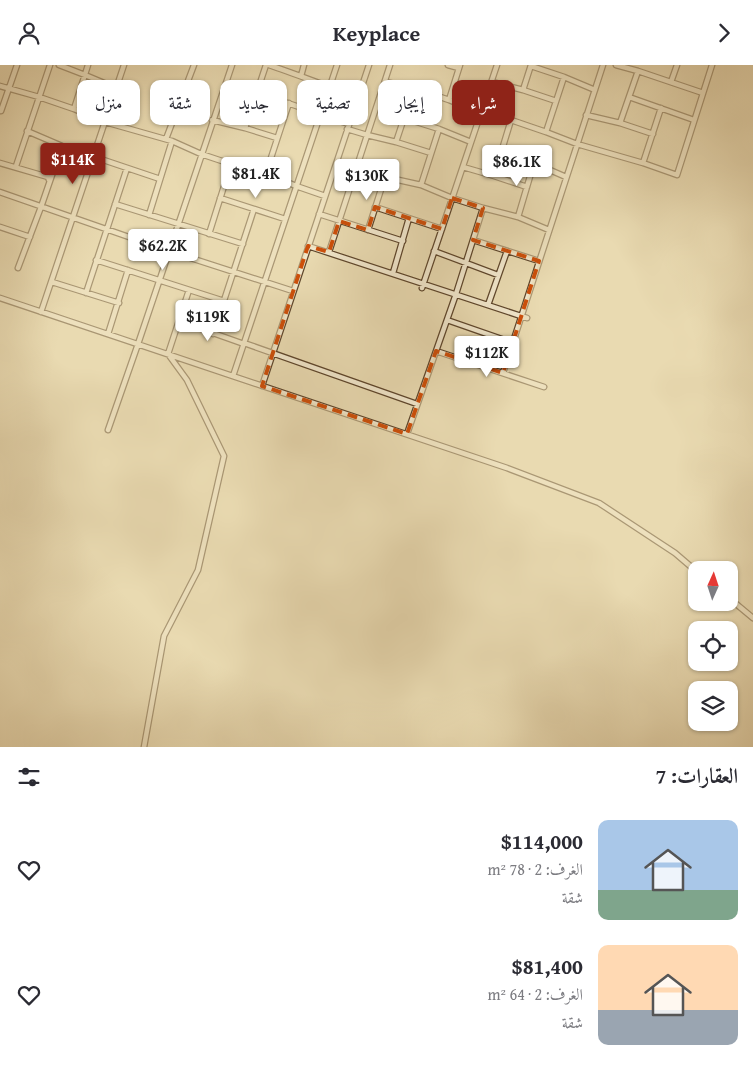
<!DOCTYPE html>
<html lang="ar">
<head>
<meta charset="utf-8">
<style>
  body { margin:0; font-family:"Gentium Book Plus",Amiri,serif; background:#f2f2f3; color:#2b2b33; direction:rtl; height:100vh; display:flex; flex-direction:column; font-size:19px; white-space:nowrap }
  * { box-sizing:border-box; margin:0 }
  p { font-size:16px; color:#7c7c81 }
  .icon { flex:none; width:28px; height:28px; fill:none; stroke:currentColor; stroke-width:2; stroke-linecap:round; stroke-linejoin:round }
  .map { position:relative; height:682px; overflow:hidden; direction:ltr }
  .panel { display:flex; flex-direction:column; background:#fff; flex:1 }
  .panel>* { flex:none }
  .guide { position:absolute; left:15px; top:15px; width:500px; height:45px; direction:rtl; display:flex; gap:10px }
  .needle { width:32px; rotate:3deg }
  .tools { position:absolute; left:688px; top:496px; display:grid; gap:10px }
  .tools a { display:grid; place-items:center; width:50px; height:50px; border-radius:10px; background:#fff; box-shadow:0 1px 4px #0004; font-size:25px }
  .price { position:absolute; translate:-50% -42px; padding:0 11px; border-radius:5px; background:#fff; color:#222; font-size:16px; line-height:32px; filter:drop-shadow(0 1px 2px #0008) }
  .price::after { content:''; position:absolute; left:50%; top:30px; width:15px; height:11px; margin-left:-8px; background:inherit; clip-path:polygon(0 0,100% 0,50% 100%) }
  .price.selected { background:#8f2418; color:#fff }
  ul { padding:0; list-style:none }
  li { display:flex; align-items:center; gap:15px; height:125px; padding:0 15px }
  li span { display:grid; place-items:center; flex:none; width:140px; height:100px; border-radius:10px; color:#555 }
  li>.icon { margin-inline-start:auto }
  span .icon { width:60px; height:60px; fill:#fffc; stroke-width:1 }
  li b { font-size:21px }
  h2 { display:flex; justify-content:space-between; align-items:center; height:60px; padding:0 15px; font-size:21px }
  .tag { padding:0 18px; border-radius:10px; background:#fff; box-shadow:0 1px 4px #0004; font-size:18px; line-height:45px }
  .tag.selected { background:#8f2418; color:#fff }
  header { display:flex; justify-content:space-between; align-items:center; height:65px; padding:0 15px; background:#fff; font-size:22px; font-weight:700 }
  .map>svg:first-child { display:block }
  .lines { fill:none; stroke-linecap:round; stroke-linejoin:round }
  .minor-casing { stroke:#5e462c; stroke-width:7 }
  .minor { stroke:#f1e7cc; stroke-width:4.5 }
  .marked { fill:none; stroke:#cc4f0a; stroke-width:4; stroke-dasharray:10 6; stroke-linejoin:round }
</style>
</head>
<body>
<header><svg class="icon" aria-label="forward" viewBox="0 0 24 24"><path d="M9 5l7 7-7 7"/></svg>Keyplace<svg class="icon" aria-label="person" viewBox="0 0 24 24"><circle cx="12" cy="8" r="4"/><path d="M4 21q1-7 8-7t8 7"/></svg></header>
<div class="map">
<svg width="753" height="682" viewBox="0 0 753 682">
  <rect width="100%" height="100%" fill="#e9dab1"/>
  <filter id="stains"><feTurbulence type="fractalNoise" baseFrequency=".004" numOctaves="4"/><feColorMatrix values="0 0 0 0 .2 0 0 0 0 .09 0 0 0 0 .02 0 0 0 .5 -.17"/></filter>
  <radialGradient id="worn" r=".72"><stop offset=".6" stop-color="#630" stop-opacity="0"/><stop offset="1" stop-color="#630" stop-opacity=".3"/></radialGradient>
  <g class="lines">
    <defs>
      <path id="minor" d="M59,0l26,10 31,13
        M269,0c30,10 59,22 90,32
        M448,0l11,3
        M616,0l22,6 65,22
        M531,1l33,11 31,13
        M301,11l3,-11
        M385,17l29,6 35,12 32,13 30,7 35,12 31,12 66,19 34,12 35,-110
        M492,17l31,8 33,11
        M671,17l6,-17
        M0,21l39,11 35,12 31,13 67,19 29,13 30,10 35,9 30,13 29,10
        M523,25l8,-25
        M256,28c31,9 62,21 93,31
        M629,32l65,23
        M449,35l11,-35
        M74,44l14,-44
        M0,46h1l16,-46
        M586,50l34,8 33,11
        M404,53l35,11 32,13
        M212,55l33,8 32,10
        M620,58l18,-52
        M245,63l21,-63
        M347,64l20,6 29,7 35,11
        M27,66l35,15 98,33
        M546,67l18,-55
        M166,74l28,-74
        M396,77l18,-54
        M501,87l33,11 32,14
        M0,98l48,14 1,3
        M643,98l18,-55
        M16,101l34,-101
        M357,102l28,10 36,8 31,13 31,10 35,9 31,13
        M463,102l31,9 33,11
        M266,108l23,-70
        M494,111l17,-56
        M421,120l18,-56
        M0,127l169,59 124,40
        M220,133l65,21
        M115,139l128,40
        M375,142l67,22
        M319,149l84,27
        M149,150l23,-74
        M518,152l16,-54
        M0,162l30,10
        M368,165l17,-53
        M209,169l22,-70
        M473,175l66,21
        M308,181l219,72
        M434,186l64,24
        M329,187l61,-187
        M96,195l128,41
        M18,203l23,-61 21,-61
        M393,208l16,-55
        M52,217l67,21
        M422,223l75,-223
        M86,228l41,-125
        M0,233l507,170 92,35 76,50 21,18
        M488,240l19,-54
        M41,247l83,-247
        M447,255l66,23
        M179,256l65,23
        M108,269l20,-64
        M213,269l41,-125
        M244,278l173,61
        M436,286l108,36
        M503,308l100,-308
        M233,311l104,-311
        M262,321l107,-321
        M108,365l30,-86 94,-279
        M407,369l49,-140 27,-86
        M729,533l24,20
        M144,682l20,-111 34,-66 26,-114 -37,-76 -19,-26 21,-64"/>
    </defs>
    <use href="#minor" class="minor-casing"/>
    <use href="#minor" class="minor"/>
  </g>
  <path d="M0 0H753V682H0ZM452,133l31,10 -10,32 66,21 -36,112 -67,-22 -29,83 -145,-48 46,-140 21,6 10,-31 29,9 7,-23 67,22z" fill="#e9dab1" fill-opacity=".55" fill-rule="evenodd"/>
  <path class="marked" d="M452,133l31,10 -10,32 66,21 -36,112 -67,-22 -29,83 -145,-48 46,-140 21,6 10,-31 29,9 7,-23 67,22z"/>
  <rect width="100%" height="100%" filter="url(#stains)"/>
  <rect width="100%" height="100%" fill="url(#worn)"/>
</svg>
<div class="tools">
<a><svg class="needle" viewBox="-14 -14 28 28"><path d="M0-13l5 13h-10z" fill="#e53935"/><path d="M0 13l5-13h-10z" fill="#7c7c81"/></svg></a>
<a><svg class="icon" aria-label="locate" viewBox="0 0 24 24"><circle cx="12" cy="12" r="6"/><path d="M12 2v4M12 18v4M2 12h4M18 12h4"/></svg></a>
<a><svg class="icon" aria-label="layers" viewBox="0 0 24 24"><path d="M12 4l9 5-9 5-9-5zM3 14l9 5 9-5"/></svg></a>
</div>
<b class="price selected" style="left:73px;top:120px">$114K</b>
<b class="price" style="left:517px;top:122px">$86.1K</b>
<b class="price" style="left:256px;top:134px">$81.4K</b>
<b class="price" style="left:367px;top:136px">$130K</b>
<b class="price" style="left:163px;top:206px">$62.2K</b>
<b class="price" style="left:208px;top:277px">$119K</b>
<b class="price" style="left:487px;top:313px">$112K</b>
<div class="guide">
<a class="tag selected">شراء</a>
<a class="tag">إيجار</a>
<a class="tag">تصفية</a>
<a class="tag">جديد</a>
<a class="tag">شقة</a>
<a class="tag">منزل</a>
</div>
</div>
<section class="panel">
<h2>العقارات: 7<svg class="icon" aria-label="filters" viewBox="0 0 24 24"><path d="M4 7h16M4 17h16"/><circle cx="9" cy="7" r="2"/><circle cx="15" cy="17" r="2"/></svg></h2>
<ul>
<li><span style="background:linear-gradient(#a9c7e8 70%,#7fa58c 0)"><svg class="icon" aria-label="home" viewBox="0 0 24 24"><path d="M3 11l9-7 9 7M6 9v11h12V9"/></svg></span><div><b>$114,000</b><p>الغرف: 2 · 78 m²</p><p>شقة</p></div><svg class="icon" aria-label="heart" viewBox="0 0 24 24"><path d="M12 20l-8-8c-3-5 5-10 8-4 3-6 11-1 8 4z"/></svg></li>
<li><span style="background:linear-gradient(#ffd9b3 65%,#9aa5b1 0)"><svg class="icon" aria-label="home" viewBox="0 0 24 24"><path d="M3 11l9-7 9 7M6 9v11h12V9"/></svg></span><div><b>$81,400</b><p>الغرف: 2 · 64 m²</p><p>شقة</p></div><svg class="icon" aria-label="heart" viewBox="0 0 24 24"><path d="M12 20l-8-8c-3-5 5-10 8-4 3-6 11-1 8 4z"/></svg></li>
</ul>
</section>
</body>
</html>
